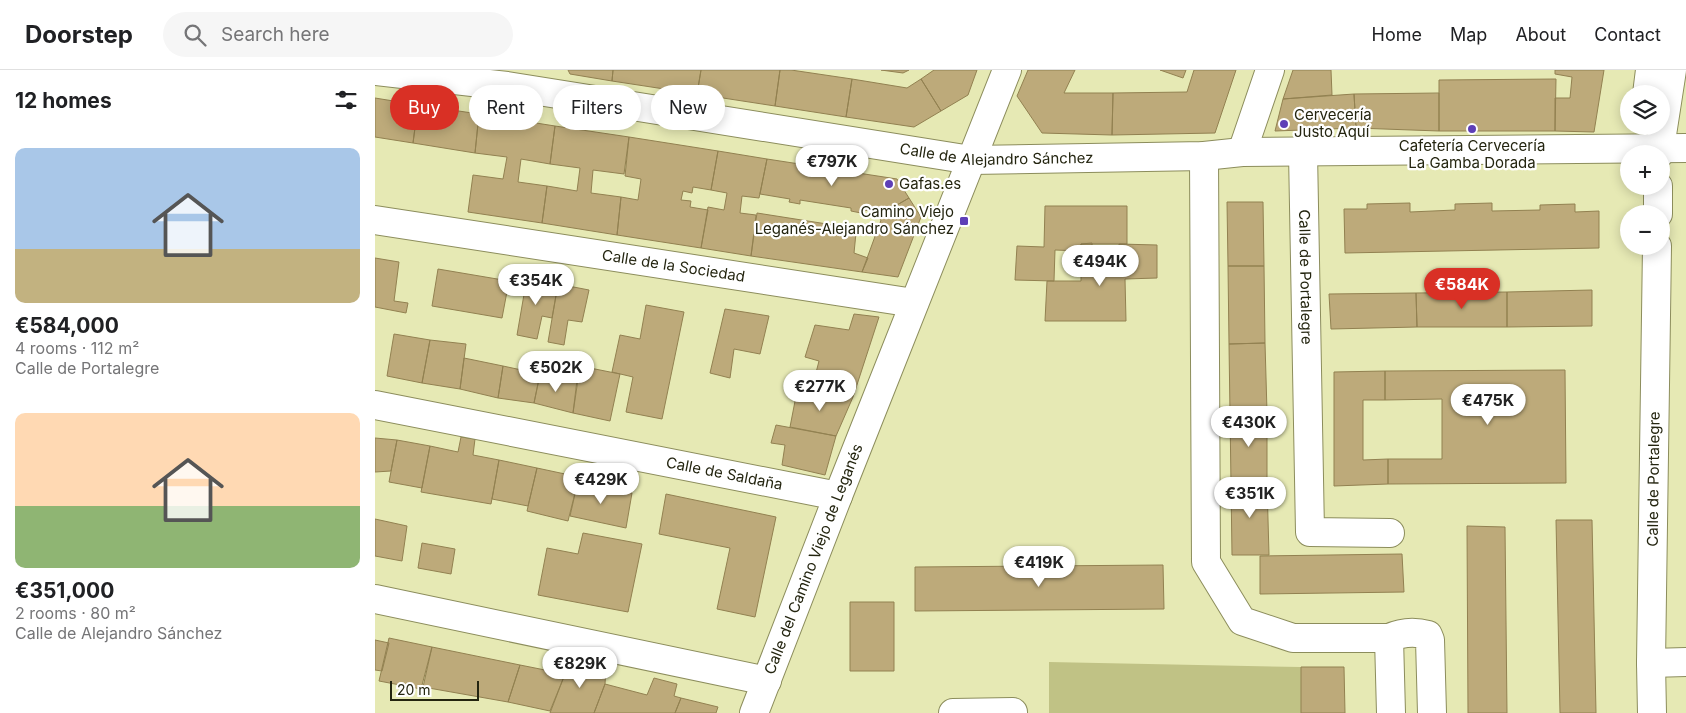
<!DOCTYPE html>
<html lang="en">
<head>
<meta charset="utf-8">
<style>
  body { margin:0; font-family:Inter,sans-serif; background:#f6f6f6; color:#202124; height:100vh; display:flex; flex-direction:column; font-size:19px; white-space:nowrap }
  * { box-sizing:border-box; margin:0 }
  p { font-size:16px; color:#757577 }
  .icon { flex:none; width:28px; height:28px; fill:none; stroke:currentColor; stroke-width:2; stroke-linecap:round; stroke-linejoin:round }
  .map { position:relative; flex:1; overflow:hidden }
  .sheet { display:flex; flex-direction:column; background:#fff; width:375px }
  .sheet>* { flex:none }
  .guide { position:absolute; left:15px; top:15px; width:475px; height:45px; display:flex; gap:10px }
  .buttons { position:absolute; left:1245px; top:15px; display:grid; gap:10px }
  .buttons a { display:grid; place-items:center; width:50px; height:50px; border-radius:50%; background:#fff; box-shadow:0 2px 12px #0003; font-size:25px }
  .scale { position:absolute; left:15px; bottom:12px; width:89px; box-sizing:border-box; padding-left:5px; border:2px solid #242510; border-top:0; font-size:14px; line-height:18px; white-space:nowrap; color:#242510; -webkit-text-stroke:4px #fff; paint-order:stroke }
  .price { position:absolute; translate:-50% -42px; padding:0 11px; border-radius:18px; background:#fff; color:#222; font-size:16px; line-height:32px; filter:drop-shadow(0 1px 2px #0008) }
  .price::after { content:''; position:absolute; left:50%; top:30px; width:15px; height:11px; margin-left:-8px; background:inherit; clip-path:polygon(0 0,100% 0,50% 100%) }
  .price.selected { background:#d93025; color:#fff }
  ul { padding:0; list-style:none }
  li { display:grid; align-content:center; gap:10px; height:265px; padding:0 15px }
  li span { display:grid; place-items:center; height:155px; border-radius:10px; color:#555 }
  li>.icon { margin-inline-start:auto }
  span .icon { width:90px; height:90px; fill:#fffc; stroke-width:1 }
  li b { font-size:21px }
  h2 { display:flex; justify-content:space-between; align-items:center; height:60px; padding:0 15px; font-size:21px }
  .pill { padding:0 18px; border-radius:22px; background:#fff; box-shadow:0 2px 12px #0003; font-size:18px; line-height:45px }
  .pill.selected { background:#d93025; color:#fff }
  header { display:flex; align-items:center; gap:30px; box-sizing:border-box; height:70px; padding:0 25px; background:#fff; border-bottom:1px solid #e0e0e0 }
  header strong { font-size:24px }
  nav { display:flex; gap:28px; margin-inline-start:auto; font-size:18px }
  .search { width:350px; height:45px; background:#f6f6f6; display:flex; align-items:center; gap:12px; box-sizing:border-box; padding:0 18px; border-radius:28px; color:#757577; font-size:19px }
  main { display:flex; flex:1; min-height:0 }
  .map>svg:first-child { display:block }
  .green { fill:#c0c285 }
  .building { fill:#bdaa7a; stroke:#928151 }
  .lines { fill:none; stroke-linecap:round; stroke-linejoin:round }
  .minor-casing { stroke:#8c8d5c; stroke-width:30 }
  .tertiary-casing { stroke:#8c8d5c; stroke-width:30 }
  .minor { stroke:#fff; stroke-width:28 }
  .tertiary { stroke:#fff; stroke-width:28 }
  .poi-dot { fill:#5e3fb7; stroke:#fff; stroke-width:2 }
  .labels { text-anchor:middle; stroke-width:4.5; stroke-linejoin:round; paint-order:stroke }
  .poi-label { font-size:15px; fill:#242510; stroke:#fff; text-anchor:start }
  .street-label { font-size:15px; fill:#242510; stroke:#fff }
</style>
</head>
<body>
<header>
<strong>Doorstep</strong>
<div class="search"><svg class="icon" aria-label="search" viewBox="0 0 24 24"><circle cx="10" cy="10" r="6"/><path d="M15 15l6 6"/></svg>Search here</div>
<nav><a>Home</a><a>Map</a><a>About</a><a>Contact</a></nav>
</header>
<main>
<section class="sheet">
<h2>12 homes<svg class="icon" aria-label="filters" viewBox="0 0 24 24"><path d="M4 7h16M4 17h16"/><circle cx="9" cy="7" r="2"/><circle cx="15" cy="17" r="2"/></svg></h2>
<ul>
<li><span style="background:linear-gradient(#a9c7e8 65%,#c2b280 0)"><svg class="icon" aria-label="home" viewBox="0 0 24 24"><path d="M3 11l9-7 9 7M6 9v11h12V9"/></svg></span><div><b>€584,000</b><p>4 rooms · 112 m²</p><p>Calle de Portalegre</p></div></li>
<li><span style="background:linear-gradient(#ffd9b3 60%,#8fb573 0)"><svg class="icon" aria-label="home" viewBox="0 0 24 24"><path d="M3 11l9-7 9 7M6 9v11h12V9"/></svg></span><div><b>€351,000</b><p>2 rooms · 80 m²</p><p>Calle de Alejandro Sánchez</p></div></li>
</ul>
</section>
<div class="map">
<svg width="1311" height="643" viewBox="0 0 1311 643">
  <rect width="100%" height="100%" fill="#e6e9b4"/>
  <path class="green" d="M674,592l252,5v46h-252z"/>
  <path class="building" d="M193,0h45l-1,11 -42,-7z
    M238,0h88l-4,24 -85,-13z
    M326,0h79l-5,36 -78,-12z
    M405,0h11l61,9 -6,38 -71,-11z
    M506,0h28l-6,3z
    M559,0h43l-9,25 -27,16 -20,-32z
    M653,0h47l-11,23h49l-1,42 -70,-2 -25,-37z
    M785,0h26l-3,8z
    M819,0h42l-21,63 -103,2 1,-42 74,-1z
    M918,0h38l1,25 -49,4z
    M1180,0h49l-10,62 -39,-1v-33h15l2,-21 -17,-3z
    M477,9l55,9 14,-9 20,32 -27,16 -68,-10z
    M1181,9l-1,52h-116v-51z
    M1064,23v38l-83,-3 -2,-34z
    M979,24l2,34 -81,3 8,-32z
    M0,28l43,7 -5,38 -38,-6z
    M43,35l61,9 -4,39 -62,-10z
    M104,44l76,12 -5,38 -29,-5 -3,23 29,4 -5,37 -74,-11 5,-37 30,4 4,-22 -32,-4z
    M180,56l74,11 -5,37 -31,-4 -2,23 30,4 -4,38 -75,-12 5,-37 30,5 3,-23 -30,-4z
    M254,67l89,14 -7,39 -18,-3 -1,6 -9,-2 -2,9 10,1 -1,6 18,3 -7,38 -84,-13 4,-38 17,3 3,-21 -16,-3z
    M343,81l49,8 -8,39 -17,-2 -2,17 16,2 -5,41 -50,-8 7,-41 16,3 3,-17 -16,-3z
    M392,89l130,20 12,19 -31,18 -3,-5 -14,-1v3l-10,-2v-3l-51,-8v4l-11,-2 1,-3 -30,-5z
    M534,128l12,19 -23,60 -36,-5 19,-52 -3,-4z
    M852,132h36l1,64h-36z
    M1035,133v9l45,-2v-6l37,-1v8l48,-1v-5l35,-1v8l24,-1v37l-254,5 -1,-44h23v-5z
    M670,136h82v38h-46v7l-26,-1 -1,31 -39,-1 2,-34 27,1z
    M382,143l89,14 -1,5 11,1 -2,20 14,5 -6,14 -111,-16z
    M717,173l1,30h27l-1,-29 38,1v33l-32,1 1,42h-81l2,-40h34v-37z
    M0,188l24,4 -5,39 14,2 -2,10 -31,-6z
    M853,196h36l1,77 -36,1z
    M63,199l71,12 -7,37 -70,-12z
    M152,207l31,7 -6,34 -10,-2 -5,23 -20,-4z
    M183,214l31,6 -7,32 -14,-2 -4,25 -16,-3z
    M1217,220v36l-85,1v-35z
    M1132,222v35h-90l-1,-34z
    M1041,223l1,34 -86,2 -2,-35z
    M271,235l38,7 -22,107 -36,-7 7,-35 -21,-5 8,-37 20,4z
    M350,239l44,7 -9,38 -26,-5 -4,29 -20,-5z
    M479,244l25,3 -26,80 -42,-5 8,-31 -14,-4 10,-32 34,5z
    M19,264l36,6 -8,43 -35,-7z
    M55,270l36,4 -6,45 -38,-6z
    M890,273l2,69 -37,1 -1,-69z
    M89,288l39,8 -5,32 -38,-9z
    M128,296l37,8 -6,29 -36,-5z
    M205,296l40,8 -10,47 -37,-8z
    M1190,300l1,113 -178,1v-25h54v-60l-57,1v-29z
    M1010,301v29h-22v60l25,-1v25l-54,2v-114z
    M165,304l37,6 -4,33 -39,-10z
    M422,321l56,6 -17,39 -46,-9z
    M892,342v71l-36,1 -1,-71z
    M401,355l60,11 -11,39 -43,-10 3,-20 -14,-2z
    M86,367l14,2 -2,16 26,5 -8,44 -70,-12 9,-46 28,6z
    M0,368l22,2 -6,31 -16,1z
    M22,370l33,6 -8,42 -33,-6z
    M124,390l38,8 -9,38 -36,-7z
    M162,398l42,9 -11,44 -41,-10z
    M203,411l54,12 -6,35 -56,-12z
    M892,413l2,72h-37l-1,-71z
    M291,424l110,23 -21,100 -38,-8 13,-61 -71,-14z
    M0,449l32,7 -5,35 -27,-5z
    M1181,450h36l4,193h-36z
    M1092,456l38,1 2,186h-39z
    M208,463l59,11 -14,68 -90,-17 9,-47 31,6z
    M47,473l33,6 -4,25 -33,-6z
    M1027,484l2,38 -144,2v-38z
    M788,495l1,44 -249,2v-44z
    M475,532h44v69h-44z
    M14,568l43,9 -11,42 -42,-8z
    M0,570l14,3 -7,28 -7,-1z
    M57,577l88,18 -12,37 -85,-15z
    M193,591l38,6 -1,17 -11,29h-44l15,-39z
    M145,595l45,9 -15,37 -42,-9z
    M926,597h43l1,46h-44z
    M279,608l23,6 -3,12 7,2 -6,15h-81l11,-29 42,11z
    M306,628l37,9 -2,6h-41z"/>
  <g class="lines">
    <defs>
      <g id="minor">
        <path id="s1" d="M0,1l132,15 464,74 233,-4 38,-4 444,-4"/>
        <path d="M1272,24l3,-24"/>
        <path d="M867,82l28,-82"/>
        <path id="s2" d="M928,82l7,380 80,1"/>
        <path d="M1284,84l13,-84"/>
        <path d="M829,86l2,406 36,59 51,17h96c13,-6 25,-7 39,-3l2,5 2,73"/>
        <path d="M1283,144v-28"/>
        <path id="s3" d="M0,150l539,83"/>
        <path id="s4" d="M0,335l463,91"/>
        <path d="M0,529l392,82"/>
        <path d="M1014,568l2,75"/>
        <path d="M1276,593l35,-1"/>
        <path d="M578,643l60,-1"/>
        <path id="s5" d="M1277,643l-1,-50 6,-417"/>
      </g>
      <g id="tertiary">
        <path id="s6" d="M379,643l84,-217 169,-426"/>
      </g>
    </defs>
    <use href="#minor" class="minor-casing"/>
    <use href="#tertiary" class="tertiary-casing"/>
    <use href="#minor" class="minor"/>
    <use href="#tertiary" class="tertiary"/>
  </g>
  <g class="poi-dot">
    <circle cx="909" cy="54" r="5"/>
    <circle cx="1097" cy="59" r="5"/>
    <circle cx="514" cy="114" r="5"/>
    <rect x="584" y="146" width="10" height="10" rx="2.5"/>
  </g>
  <g class="labels">
    <g class="poi-label">
      <text x="919" y="50">Cervecería<tspan x="919" dy="17">Justo Aquí</tspan></text>
      <text x="1097" y="81" text-anchor="middle">Cafetería Cervecería<tspan x="1097" dy="17">La Gamba Dorada</tspan></text>
      <text x="524" y="119">Gafas.es</text>
      <text x="579" y="147" text-anchor="end">Camino Viejo<tspan x="579" dy="17">Leganés-Alejandro Sánchez</tspan></text>
    </g>
    <g class="street-label">
      <text dy="5" stroke="none"><textPath href="#s1" startOffset="628">Calle de Alejandro Sánchez</textPath></text>
      <text dy="5" stroke="none"><textPath href="#s3" startOffset="302">Calle de la Sociedad</textPath></text>
      <text dy="5" stroke="none"><textPath href="#s2" startOffset="125">Calle de Portalegre</textPath></text>
      <text dy="5" stroke="none"><textPath href="#s4" startOffset="356">Calle de Saldaña</textPath></text>
      <text dy="5" stroke="none"><textPath href="#s5" startOffset="234">Calle de Portalegre</textPath></text>
      <text dy="5" stroke="none"><textPath href="#s6" startOffset="165">Calle del Camino Viejo de Leganés</textPath></text>
    </g>
  </g>
</svg>
<div class="buttons">
<a><svg class="icon" aria-label="layers" viewBox="0 0 24 24"><path d="M12 4l9 5-9 5-9-5zM3 14l9 5 9-5"/></svg></a>
<a>+</a>
<a>−</a>
</div>
<div class="scale">20 m</div>
<b class="price" style="left:457px;top:117px">€797K</b>
<b class="price" style="left:725px;top:217px">€494K</b>
<b class="price" style="left:161px;top:236px">€354K</b>
<b class="price selected" style="left:1087px;top:240px">€584K</b>
<b class="price" style="left:181px;top:323px">€502K</b>
<b class="price" style="left:445px;top:342px">€277K</b>
<b class="price" style="left:1113px;top:356px">€475K</b>
<b class="price" style="left:874px;top:378px">€430K</b>
<b class="price" style="left:226px;top:435px">€429K</b>
<b class="price" style="left:875px;top:449px">€351K</b>
<b class="price" style="left:664px;top:518px">€419K</b>
<b class="price" style="left:205px;top:619px">€829K</b>
<div class="guide">
<a class="pill selected">Buy</a>
<a class="pill">Rent</a>
<a class="pill">Filters</a>
<a class="pill">New</a>
</div>
</div>
</main>
</body>
</html>
